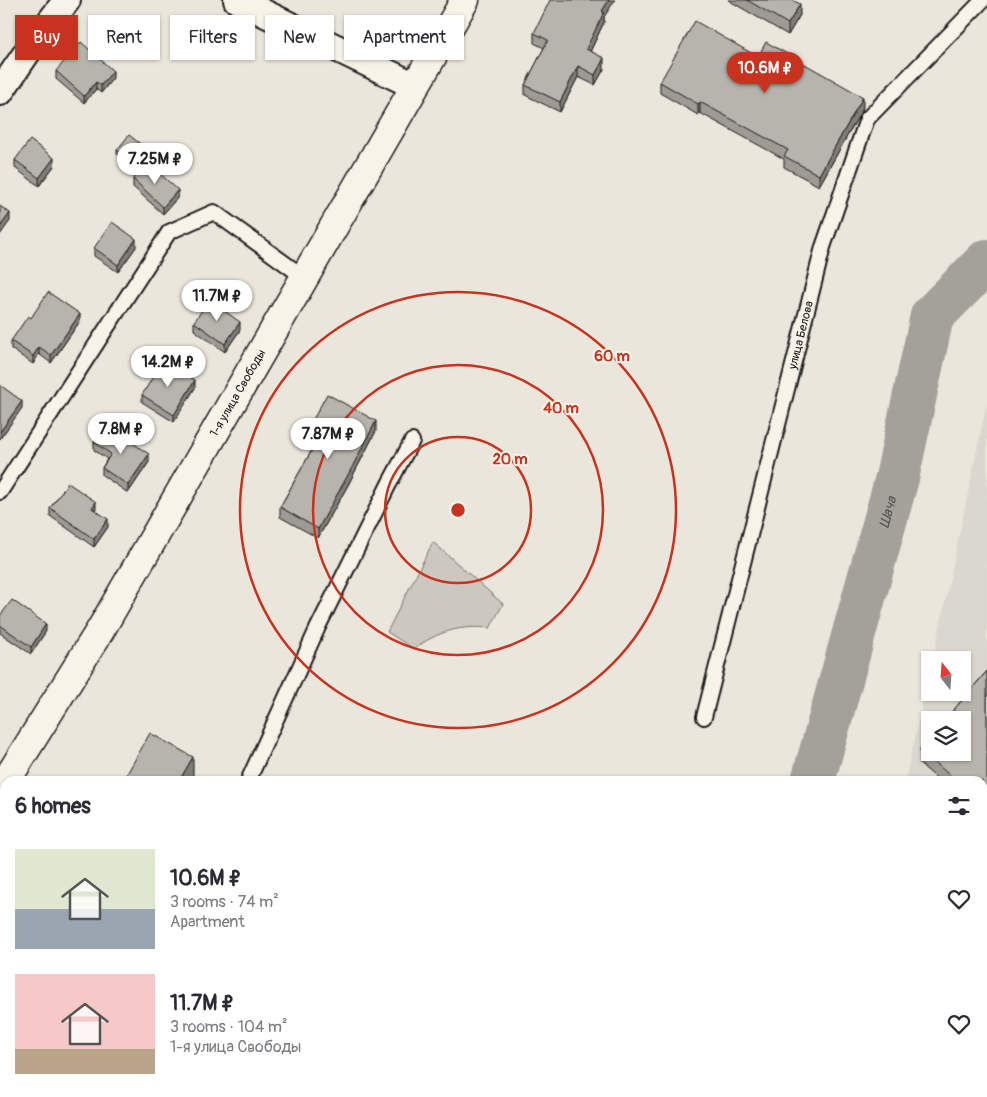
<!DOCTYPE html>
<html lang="en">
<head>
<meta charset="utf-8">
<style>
  body { margin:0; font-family:Pangolin,sans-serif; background:#f2f2f3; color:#2b2b33; height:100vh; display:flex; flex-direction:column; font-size:19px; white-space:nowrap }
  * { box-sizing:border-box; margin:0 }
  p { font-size:16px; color:#7c7c81 }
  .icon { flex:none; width:28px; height:28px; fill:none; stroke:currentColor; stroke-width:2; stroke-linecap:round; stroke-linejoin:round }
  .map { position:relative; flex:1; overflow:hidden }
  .side { position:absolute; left:0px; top:776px; width:988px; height:321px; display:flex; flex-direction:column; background:#fff; border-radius:15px 15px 0 0; box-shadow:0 1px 4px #0004 }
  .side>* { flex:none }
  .banner { position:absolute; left:15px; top:15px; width:500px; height:45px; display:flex; gap:10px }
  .needle { width:32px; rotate:343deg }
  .fabs { position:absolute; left:921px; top:651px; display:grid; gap:10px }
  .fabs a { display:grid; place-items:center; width:50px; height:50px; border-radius:0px; background:#fff; box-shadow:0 1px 4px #0004; font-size:25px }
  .price { position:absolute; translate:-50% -42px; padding:0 11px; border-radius:18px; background:#fff; color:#222; font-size:16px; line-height:32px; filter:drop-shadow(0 1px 2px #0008) }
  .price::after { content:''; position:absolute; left:50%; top:30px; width:15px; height:11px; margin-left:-8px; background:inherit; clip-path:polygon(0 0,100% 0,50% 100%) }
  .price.on { background:#c8321e; color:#fff }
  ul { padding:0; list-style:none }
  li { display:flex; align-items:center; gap:15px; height:125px; padding:0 15px }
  li span { display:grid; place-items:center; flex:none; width:140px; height:100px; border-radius:0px; color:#555 }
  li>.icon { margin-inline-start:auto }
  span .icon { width:60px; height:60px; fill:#fffc; stroke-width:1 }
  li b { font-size:21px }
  h2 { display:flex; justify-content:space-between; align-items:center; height:60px; padding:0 15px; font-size:21px }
  .tag { padding:0 18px; border-radius:0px; background:#fff; box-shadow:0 1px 4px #0004; font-size:18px; line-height:45px }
  .tag.on { background:#c8321e; color:#fff }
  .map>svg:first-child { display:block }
  .built { fill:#dad7ce; fill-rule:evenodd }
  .green { fill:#ccc8c0; stroke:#74726e }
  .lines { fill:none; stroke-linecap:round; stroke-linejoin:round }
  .river { stroke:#a3a19a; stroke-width:44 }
  .service-casing { stroke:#1c1c1c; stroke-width:18 }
  .minor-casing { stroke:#1c1c1c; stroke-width:30 }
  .tertiary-casing { stroke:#1c1c1c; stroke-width:31 }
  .service { stroke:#f7f3e8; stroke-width:14 }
  .minor { stroke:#f7f3e8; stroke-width:26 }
  .tertiary { stroke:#f7f3e8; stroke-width:28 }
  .wall { fill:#9d9b94; stroke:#1c1c1c }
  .shaded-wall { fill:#7f7e78; stroke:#1c1c1c }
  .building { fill:#b6b4ac; stroke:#1c1c1c }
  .ring { fill:none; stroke:#c8321e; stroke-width:2.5 }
  .labels { text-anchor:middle; stroke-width:4; stroke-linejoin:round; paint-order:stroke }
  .street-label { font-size:12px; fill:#1c1c1c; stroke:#f7f3e8 }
  .water-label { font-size:14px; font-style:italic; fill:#52514e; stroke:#f7f3e8 }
  .centre { fill:#c8321e; stroke:#f7f3e8; stroke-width:2.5 }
  .ring-label { font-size:15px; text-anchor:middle; font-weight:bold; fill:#c8321e; stroke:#f7f3e8; stroke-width:4; stroke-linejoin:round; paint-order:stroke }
</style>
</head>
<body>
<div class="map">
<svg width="987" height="1097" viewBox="0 0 987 1097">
  <rect width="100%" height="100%" fill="#eae6dc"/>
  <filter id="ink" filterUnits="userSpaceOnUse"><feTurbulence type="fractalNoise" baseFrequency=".02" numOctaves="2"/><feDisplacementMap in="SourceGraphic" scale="10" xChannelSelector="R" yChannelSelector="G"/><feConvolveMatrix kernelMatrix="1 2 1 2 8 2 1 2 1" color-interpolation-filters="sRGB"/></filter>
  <g filter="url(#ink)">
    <path class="built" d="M987,402v695h-153l1,-5h147v-311h-77l25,-109v20h32v-32h-29zM930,720h32v32h-32z"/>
    <path class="green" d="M433,542l70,62 -13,24c-29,-3 -52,3 -76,21l-27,-17z"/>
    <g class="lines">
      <g class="river">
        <path id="s1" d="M813,781l84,-303 35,-162 55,-55"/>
        <path d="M726,1097l1,-5"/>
      </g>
      <defs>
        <g id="service">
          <path d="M0,492l169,-260 45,-20 91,66"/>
          <path id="s2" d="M704,717l119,-470 44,-128 116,-119"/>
          <path d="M248,781l70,-154 71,-143 23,-43"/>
          <path d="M0,1090l12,7"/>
          <path d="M426,1092l8,5"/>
          <path d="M55,1097l2,-5"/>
          <path d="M159,1097l4,-1 5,-4"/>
        </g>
        <path id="minor" d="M237,0l178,86
          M0,92l30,-44 37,-48"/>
        <g id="tertiary">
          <path id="s3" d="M6,781l95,-152 364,-629"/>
        </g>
      </defs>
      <use href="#service" class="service-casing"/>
      <use href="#minor" class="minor-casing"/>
      <use href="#tertiary" class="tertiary-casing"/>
      <use href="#service" class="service"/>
      <use href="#minor" class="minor"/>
      <use href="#tertiary" class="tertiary"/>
    </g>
    <path class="wall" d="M728,0h64l8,15 -12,20z
      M604,17v5l-14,30 14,17 -9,16 -17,-8 -18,35 -35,-17v-10l19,-37 -10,-5v-10z
      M758,57l105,51 -44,78 -35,-19v-8l-84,-46 -2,2 -38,-22v-11z
      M56,71l57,7 -12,15 -5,-4 -12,14 -28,-24z
      M117,150l31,4 -12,15 -19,-15z
      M15,160l39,6 -15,20 -24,-18z
      M133,179l45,18 -15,17 -30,-27z
      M136,247l-18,25 -24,-16v-8z
      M31,318l49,3 -29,42 -12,-9 -6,10 -22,-15v-8z
      M194,322l46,8 -15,22 -31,-22z
      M195,388l-21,34 -32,-20v-7z
      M309,427l67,4 -28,54 -30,53 -38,-21v-10l37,-66 -8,-4z
      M94,442l55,20 -21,31 -26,-18v-7l5,-9 -13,-9z
      M50,508l46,2 12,17 -14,20 -44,-31z
      M0,616l46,15 -15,23 -31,-21z
      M987,671v152l-5,-4v-38h-42l-20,-17v-15z
      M987,880v67l-5,-2v-57z
      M5,989v67l-5,-3v-56z
      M938,1092h41l-3,5h-31z"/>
    <path class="shaded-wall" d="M609,0h6l-11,17v5l-18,38v-11l16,-38z
      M800,4v11l-12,20v-11z
      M604,58v11l-9,16v-10z
      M578,66v11l-18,35v-10z
      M113,71v7l-12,15v-8z
      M96,82v7l-12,14v-7z
      M863,97v11l-44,78v-11z
      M700,102v11l-2,2v-11z
      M148,150v4l-12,15v-4z
      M54,158v8l-15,20v-8z
      M178,190v7l-15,17v-7z
      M10,213v8l-10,14v-8z
      M136,239v8l-18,25v-7z
      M80,314v7l-29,42v-8z
      M240,322v8l-15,22v-8z
      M39,347v7l-6,10v-8z
      M195,380v8l-21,34v-7z
      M22,401v7l-22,31v-7z
      M376,421v10l-28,54 -30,53v-9z
      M149,454v8l-21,31v-8z
      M96,502v8l-4,-2z
      M108,519v8l-14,20v-8z
      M46,624v7l-15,23v-7z
      M193,757v20l-2,4h-12z
      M987,1069v11l-5,7v-11z
      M972,1092h7l-3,5h-7z"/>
    <path class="building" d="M550,0h59l-7,11 2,1 -18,37 18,9 -9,17 -17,-9 -18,36 -35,-17 23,-45 -14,-7z
      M747,0h45l8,4 -12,20z
      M695,21l63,36 8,-15 97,55 -44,78 -35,-19 4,-6 -88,-48 -2,2 -38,-22z
      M81,42l32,29 -12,14 -5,-3 -12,14 -28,-25z
      M129,135l19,15 -12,15 -19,-15z
      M30,140l24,18 -15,20 -24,-18z
      M147,162l31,28 -15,17 -30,-28z
      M0,206l10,7 -10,14z
      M112,222l24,17 -18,26 -24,-17z
      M48,292l32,22 -29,41 -12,-8 -6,9 -22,-15 17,-25 3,2z
      M209,300l31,22 -15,22 -31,-22z
      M163,360l32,20 -21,35 -32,-20z
      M0,385l22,16 -22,31z
      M327,394l49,27 -28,54 -30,54 -38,-22 41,-73 -12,-7z
      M105,425l44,29 -21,31 -26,-17 9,-14 -17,-12z
      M68,483l28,19 -4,6 16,11 -14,20 -44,-31z
      M12,600l34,24 -15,23 -31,-22v-9z
      M987,671v137l-5,-4v-23h-26l-36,-32 10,-12v15h32v-32h-17z
      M150,733l43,24 -14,24h-56z
      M987,880v54l-5,-3v-43z
      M5,989v47l-5,-3v-36z
      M982,989l5,3v77l-5,7z
      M956,1092h16l-3,5h-6z"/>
  </g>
  <g class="ring">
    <circle cx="458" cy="510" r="73"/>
    <circle cx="458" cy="510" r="145"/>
    <circle cx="458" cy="510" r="218"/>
  </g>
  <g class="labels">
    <g class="street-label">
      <text dy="4" stroke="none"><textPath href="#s2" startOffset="394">улица Белова</textPath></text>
      <text dy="4" stroke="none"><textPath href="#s3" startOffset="452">1-я улица Свободы</textPath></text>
    </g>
    <g class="water-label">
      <text dy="5" stroke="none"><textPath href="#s1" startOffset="279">Шача</textPath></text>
    </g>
  </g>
  <circle cx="458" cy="510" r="8" class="centre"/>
  <g class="ring-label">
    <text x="612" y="361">60 m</text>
    <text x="561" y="413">40 m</text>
    <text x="510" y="464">20 m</text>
  </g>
</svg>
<div class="fabs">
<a><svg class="needle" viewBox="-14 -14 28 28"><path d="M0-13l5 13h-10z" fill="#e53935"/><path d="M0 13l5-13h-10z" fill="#7c7c81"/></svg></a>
<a><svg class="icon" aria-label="layers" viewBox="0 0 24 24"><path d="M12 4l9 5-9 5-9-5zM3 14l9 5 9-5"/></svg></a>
</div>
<b class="price on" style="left:765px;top:94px">10.6M ₽</b>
<b class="price" style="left:155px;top:185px">7.25M ₽</b>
<b class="price" style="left:217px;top:322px">11.7M ₽</b>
<b class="price" style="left:168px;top:388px">14.2M ₽</b>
<b class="price" style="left:121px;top:455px">7.8M ₽</b>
<b class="price" style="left:328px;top:460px">7.87M ₽</b>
<div class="banner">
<a class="tag on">Buy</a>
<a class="tag">Rent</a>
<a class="tag">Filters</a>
<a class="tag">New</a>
<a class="tag">Apartment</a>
</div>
<section class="side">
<h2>6 homes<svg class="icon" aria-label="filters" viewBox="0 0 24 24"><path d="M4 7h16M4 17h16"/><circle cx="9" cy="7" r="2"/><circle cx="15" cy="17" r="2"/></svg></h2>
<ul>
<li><span style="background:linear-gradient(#dfe7d0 60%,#9aa5b1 0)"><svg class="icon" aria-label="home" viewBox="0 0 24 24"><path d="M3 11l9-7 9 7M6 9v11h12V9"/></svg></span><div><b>10.6M ₽</b><p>3 rooms · 74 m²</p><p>Apartment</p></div><svg class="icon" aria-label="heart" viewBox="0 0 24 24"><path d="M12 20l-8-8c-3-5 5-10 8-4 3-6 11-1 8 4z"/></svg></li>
<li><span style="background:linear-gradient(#f6c9c9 75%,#b9a48a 0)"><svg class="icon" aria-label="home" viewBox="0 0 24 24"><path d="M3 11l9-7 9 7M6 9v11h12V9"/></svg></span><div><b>11.7M ₽</b><p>3 rooms · 104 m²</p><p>1-я улица Свободы</p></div><svg class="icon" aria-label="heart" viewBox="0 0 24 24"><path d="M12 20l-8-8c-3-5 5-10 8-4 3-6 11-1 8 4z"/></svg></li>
</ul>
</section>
</div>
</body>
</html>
